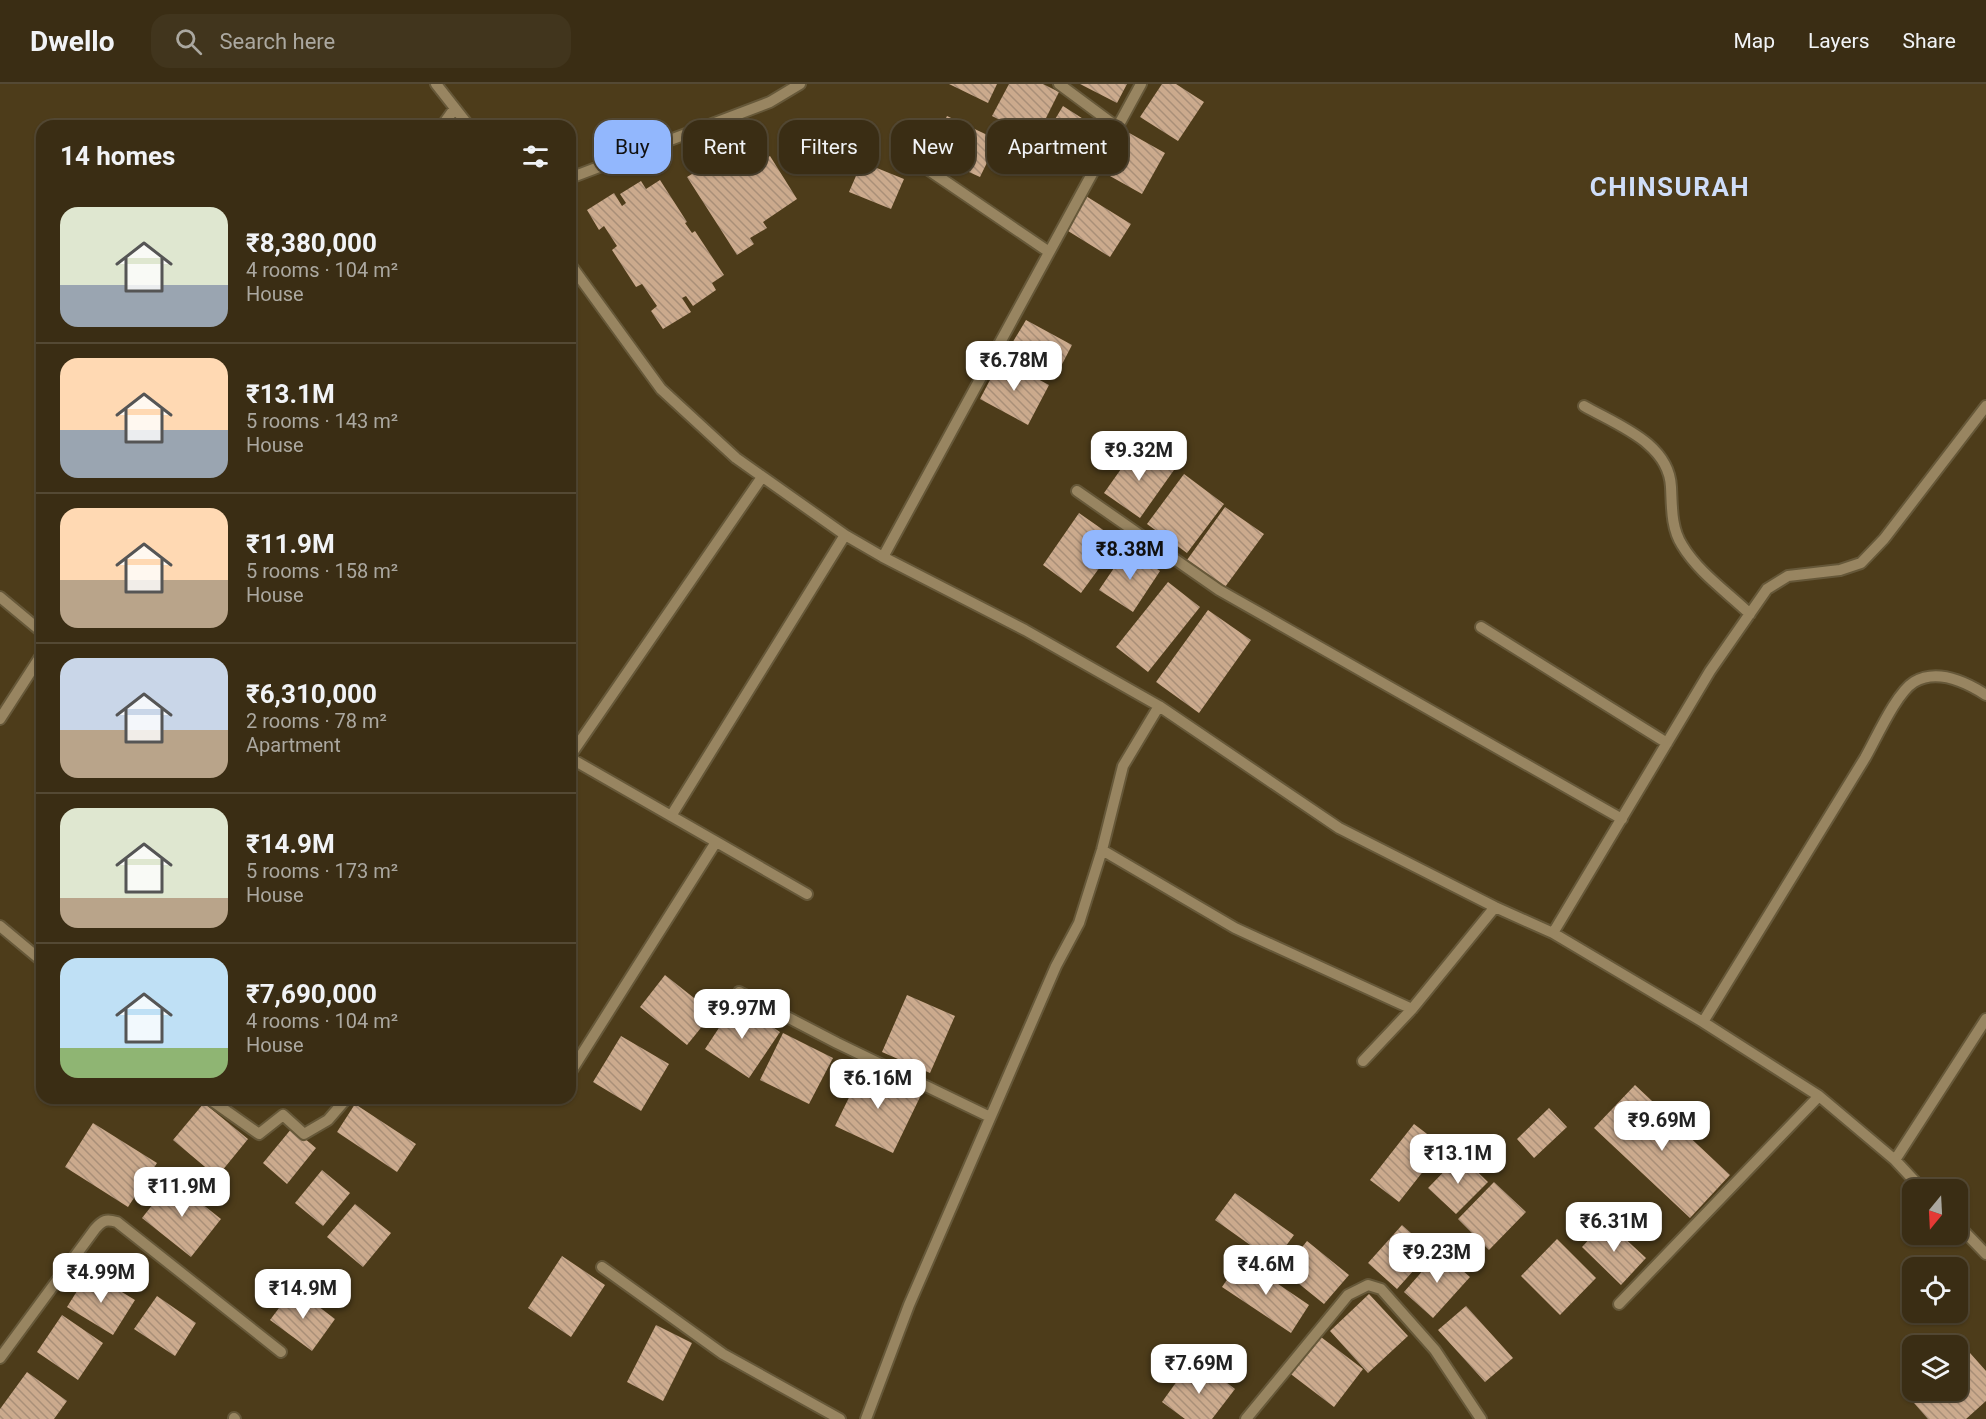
<!DOCTYPE html>
<html lang="en">
<head>
<meta charset="utf-8">
<style>
  body { margin:0; font-family:Roboto,sans-serif; background:#41351d; color:#f1f3f6; height:100vh; display:flex; flex-direction:column; font-size:22px; white-space:nowrap }
  * { box-sizing:border-box; margin:0 }
  p { font-size:20px; color:#aba8a0 }
  .icon { flex:none; width:33px; height:33px; fill:none; stroke:currentColor; stroke-width:2; stroke-linecap:round; stroke-linejoin:round }
  .map { position:relative; flex:1; overflow:hidden }
  .sheet { position:absolute; left:36px; top:36px; width:540px; height:984px; display:flex; flex-direction:column; background:#3a2d14; border-radius:18px; box-shadow:0 2px 4px #0004,0 0 0 2px #544934 }
  .sheet>* { flex:none }
  .banner { position:absolute; left:594px; top:36px; width:570px; height:54px; display:flex; gap:12px }
  .needle { width:39px; rotate:198deg }
  .buttons { position:absolute; left:1902px; top:1095px; display:grid; gap:12px }
  .buttons a { display:grid; place-items:center; width:66px; height:66px; border-radius:12px; background:#3a2d14; box-shadow:0 2px 4px #0004,0 0 0 2px #544934; font-size:30px }
  .price { position:absolute; translate:-50% -51px; padding:0 14px; border-radius:12px; background:#fff; color:#222; font-size:20px; line-height:39px; filter:drop-shadow(0 2px 3px #0008) }
  .price::after { content:''; position:absolute; left:50%; top:36px; width:18px; height:14px; margin-left:-9px; background:inherit; clip-path:polygon(0 0,100% 0,50% 100%) }
  .price.active { background:#92b7fd; color:#111 }
  ul { padding:0; list-style:none }
  li { display:flex; align-items:center; gap:18px; height:150px; padding:0 24px }
  li+li { border-top:2px solid #544934 }
  li span { display:grid; place-items:center; flex:none; width:168px; height:120px; border-radius:18px; color:#555 }
  li>.icon { margin-inline-start:auto }
  span .icon { width:72px; height:72px; fill:#fffc; stroke-width:1 }
  li b { font-size:26px }
  h2 { display:flex; justify-content:space-between; align-items:center; height:72px; padding:0 24px; font-size:26px }
  .pill { padding:0 21px; border-radius:18px; background:#3a2d14; box-shadow:0 2px 4px #0004,0 0 0 2px #544934; font-size:21px; line-height:54px }
  .pill.active { background:#92b7fd; color:#111 }
  header { display:flex; align-items:center; gap:36px; box-sizing:border-box; height:84px; padding:0 30px; background:#3a2d14; border-bottom:2px solid #544934 }
  header strong { font-size:28px }
  nav { display:flex; gap:33px; margin-inline-start:auto; font-size:21px }
  .search { width:420px; height:54px; background:#41351d; display:flex; align-items:center; gap:15px; box-sizing:border-box; padding:0 21px; border-radius:18px; color:#aba8a0; font-size:22px }
  .map>svg:first-child { display:block }
  .building { fill:url(#building-back-hatch) }
  .lines { fill:none; stroke-linecap:round; stroke-linejoin:round }
  .minor-casing { stroke:#665839; stroke-width:14 }
  .minor { stroke:#988561; stroke-width:10 }
  .labels { text-anchor:middle; stroke-width:6; stroke-linejoin:round; paint-order:stroke }
  .district-label { font-size:26px; font-weight:bold; letter-spacing:1.5px; fill:#cfdef9; stroke:#4d3c1a }
</style>
</head>
<body>
<header>
<strong>Dwello</strong>
<div class="search"><svg class="icon" aria-label="search" viewBox="0 0 24 24"><circle cx="10" cy="10" r="6"/><path d="M15 15l6 6"/></svg>Search here</div>
<nav><a>Map</a><a>Layers</a><a>Share</a></nav>
</header>
<div class="map">
<svg width="1986" height="1335" viewBox="0 0 1986 1335">
  <defs>
    <pattern id="building-back-hatch" width="6" height="6" patternUnits="userSpaceOnUse" patternTransform="scale(1.5)"><rect width="6" height="6" fill="#cbaa8d"/><path d="M-1 5l2 2M0 0l6 6M5-1l2 2" fill="none" stroke="#a98f78"/></pattern>
  </defs>
  <rect width="100%" height="100%" fill="#4d3c1a"/>
  <path class="building" d="M949,0h48l-9,19z
    M1009,0h34l16,8 -23,46 -44,-22z
    M1080,0h47l-10,19z
    M1162,0h14l28,18 -26,39 -38,-24z
    M1063,22l39,25 -21,34 -39,-24z
    M947,32l51,24 -18,37 -51,-23z
    M1124,46l41,23 -23,41 -41,-23z
    M760,67l5,8 5,-3 27,43 -34,23 4,6 -17,10 4,6 -17,11 -50,-78 15,-9 2,3 24,-15 3,5 15,-9 3,6z
    M862,78l42,17 -13,30 -42,-17z
    M660,96l27,42 -2,1 7,10 3,-2 29,44 -12,8 4,7 -23,16 -7,-10 -4,2 9,14 -28,17 -12,-18 6,-5 -15,-22 -6,3 -24,-37 5,-4 -13,-20 -5,4 -12,-20 27,-17 8,13 4,-3 -6,-9 21,-13 5,8z
    M1081,109l50,31 -21,33 -50,-31z
    M1026,236l46,25 -16,31 -48,-26z
    M1001,275l48,26 -21,40 -48,-26z
    M1138,361l36,25 -34,48 -36,-25z
    M1184,390l40,30 -37,49 -40,-29z
    M1225,423l39,27 -39,53 -38,-27z
    M1079,429l40,28 -38,52 -38,-28z
    M1127,465l33,22 -27,41 -34,-22z
    M1168,498l32,25 -52,65 -32,-25z
    M1208,526l43,30 -52,73 -43,-31z
    M665,891l48,38 -26,32 -47,-38z
    M907,911l48,21 -25,57 -48,-21z
    M736,918l44,30 -31,46 -44,-29z
    M783,949l50,25 -24,46 -49,-24z
    M621,952l48,28 -28,47 -48,-29z
    M864,983l57,28 -28,58 -58,-27z
    M1635,1001l33,31 -3,3 14,14 3,-3 48,45 -40,43 -96,-90z
    M204,1019l44,36 -31,38 -44,-37z
    M355,1020l61,40 -19,28 -60,-40z
    M1549,1024l18,19 -33,31 -17,-19z
    M93,1039l64,40 -29,44 -63,-40z
    M1414,1040l29,22 -44,56 -29,-22z
    M292,1044l24,20 -29,36 -24,-21z
    M1460,1071l28,27 -32,32 -28,-26z
    M322,1086l28,23 -27,33 -28,-23z
    M172,1096l49,39 -30,38 -49,-39z
    M1494,1098l32,30 -37,38 -31,-31z
    M1235,1109l59,42 -20,27 -59,-42z
    M355,1120l36,29 -28,34 -36,-30z
    M1606,1137l40,37 -25,27 -39,-38z
    M1402,1141l29,26 -34,38 -29,-26z
    M1557,1155l39,39 -36,37 -39,-39z
    M1307,1157l42,34 -25,29 -41,-33z
    M1440,1167l30,26 -37,41 -29,-26z
    M562,1172l43,29 -34,52 -43,-29z
    M1241,1175l68,46 -18,28 -69,-46z
    M89,1188l46,28 -22,35 -46,-28z
    M294,1204l41,31 -23,32 -42,-31z
    M1369,1210l39,42 -40,37 -38,-42z
    M157,1212l39,27 -21,33 -41,-27z
    M1466,1222l47,52 -28,24 -47,-52z
    M62,1231l41,28 -25,37 -41,-28z
    M656,1241l36,18 -29,58 -36,-19z
    M1317,1250l46,35 -29,38 -46,-35z
    M1963,1261l23,26v30l-20,18h-38l-21,-24 5,-5h46v-40z
    M1204,1281l31,24 -23,30h-27l-23,-17 23,-32 10,7z
    M27,1288l40,29 -13,18h-54v-10z"/>
  <g class="lines">
    <defs>
      <path id="minor" d="M436,0l33,42
        M1059,0l58,43
        M442,42l13,-18
        M914,76l135,92
        M570,94l200,-76 30,-18
        M570,180l91,125 75,69 109,77 38,22 142,73 134,76 180,122 156,79 58,26 150,89 116,74 76,64 28,30
        M1584,322c33,19 85,37 87,81 1,19 0,41 11,58 16,27 45,47 68,69
        M1077,407l142,99 403,229
        M883,473l258,-473
        M0,513l42,35
        M1481,543l186,116
        M0,635l42,-65
        M570,672l192,-279
        M570,674l237,136
        M671,732l174,-281
        M1102,766l133,78 177,81
        M0,842l42,35
        M1553,849l157,-262 57,-82 21,-13 52,-6 21,-7 23,-24 102,-133
        M739,908l98,51 153,74
        M1703,938c54,-88 108,-176 162,-264 11,-19 31,-65 49,-76 24,-14 52,0 72,13
        M1363,977l49,-52 83,-102
        M570,989l146,-231
        M208,1014l51,36 24,-19 21,19 24,-14 19,-22
        M1895,1076l91,-141
        M1958,1141l28,29
        M602,1183l121,87 117,65
        M1619,1220l200,-208
        M0,1274l95,-129c8,-9 11,-10 22,-7l164,130
        M234,1334l1,1
        M866,1335l43,-114 147,-339 23,-43 23,-73 21,-84 36,-60
        M1246,1335l102,-124 20,-10 13,4 54,61 46,69"/>
    </defs>
    <use href="#minor" class="minor-casing"/>
    <use href="#minor" class="minor"/>
  </g>
  <g class="labels">
    <g class="district-label">
      <text x="1670" y="112">CHINSURAH</text>
    </g>
  </g>
</svg>
<div class="buttons">
<a><svg class="needle" viewBox="-14 -14 28 28"><path d="M0-13l5 13h-10z" fill="#e53935"/><path d="M0 13l5-13h-10z" fill="#aba8a0"/></svg></a>
<a><svg class="icon" aria-label="locate" viewBox="0 0 24 24"><circle cx="12" cy="12" r="6"/><path d="M12 2v4M12 18v4M2 12h4M18 12h4"/></svg></a>
<a><svg class="icon" aria-label="layers" viewBox="0 0 24 24"><path d="M12 4l9 5-9 5-9-5zM3 14l9 5 9-5"/></svg></a>
</div>
<b class="price" style="left:1014px;top:308px">₹6.78M</b>
<b class="price" style="left:1139px;top:398px">₹9.32M</b>
<b class="price active" style="left:1130px;top:497px">₹8.38M</b>
<b class="price" style="left:742px;top:956px">₹9.97M</b>
<b class="price" style="left:878px;top:1026px">₹6.16M</b>
<b class="price" style="left:1662px;top:1068px">₹9.69M</b>
<b class="price" style="left:1458px;top:1101px">₹13.1M</b>
<b class="price" style="left:182px;top:1134px">₹11.9M</b>
<b class="price" style="left:1614px;top:1169px">₹6.31M</b>
<b class="price" style="left:1437px;top:1200px">₹9.23M</b>
<b class="price" style="left:1266px;top:1212px">₹4.6M</b>
<b class="price" style="left:101px;top:1220px">₹4.99M</b>
<b class="price" style="left:303px;top:1236px">₹14.9M</b>
<b class="price" style="left:1199px;top:1311px">₹7.69M</b>
<div class="banner">
<a class="pill active">Buy</a>
<a class="pill">Rent</a>
<a class="pill">Filters</a>
<a class="pill">New</a>
<a class="pill">Apartment</a>
</div>
<section class="sheet">
<h2>14 homes<svg class="icon" aria-label="filters" viewBox="0 0 24 24"><path d="M4 7h16M4 17h16"/><circle cx="9" cy="7" r="2"/><circle cx="15" cy="17" r="2"/></svg></h2>
<ul>
<li><span style="background:linear-gradient(#dfe7d0 65%,#9aa5b1 0)"><svg class="icon" aria-label="home" viewBox="0 0 24 24"><path d="M3 11l9-7 9 7M6 9v11h12V9"/></svg></span><div><b>₹8,380,000</b><p>4 rooms · 104 m²</p><p>House</p></div></li>
<li><span style="background:linear-gradient(#ffd9b3 60%,#9aa5b1 0)"><svg class="icon" aria-label="home" viewBox="0 0 24 24"><path d="M3 11l9-7 9 7M6 9v11h12V9"/></svg></span><div><b>₹13.1M</b><p>5 rooms · 143 m²</p><p>House</p></div></li>
<li><span style="background:linear-gradient(#ffd9b3 60%,#b9a48a 0)"><svg class="icon" aria-label="home" viewBox="0 0 24 24"><path d="M3 11l9-7 9 7M6 9v11h12V9"/></svg></span><div><b>₹11.9M</b><p>5 rooms · 158 m²</p><p>House</p></div></li>
<li><span style="background:linear-gradient(#c9d6e8 60%,#b9a48a 0)"><svg class="icon" aria-label="home" viewBox="0 0 24 24"><path d="M3 11l9-7 9 7M6 9v11h12V9"/></svg></span><div><b>₹6,310,000</b><p>2 rooms · 78 m²</p><p>Apartment</p></div></li>
<li><span style="background:linear-gradient(#dfe7d0 75%,#b9a48a 0)"><svg class="icon" aria-label="home" viewBox="0 0 24 24"><path d="M3 11l9-7 9 7M6 9v11h12V9"/></svg></span><div><b>₹14.9M</b><p>5 rooms · 173 m²</p><p>House</p></div></li>
<li><span style="background:linear-gradient(#bfe0f5 75%,#8fb573 0)"><svg class="icon" aria-label="home" viewBox="0 0 24 24"><path d="M3 11l9-7 9 7M6 9v11h12V9"/></svg></span><div><b>₹7,690,000</b><p>4 rooms · 104 m²</p><p>House</p></div></li>
</ul>
</section>
</div>
</body>
</html>
